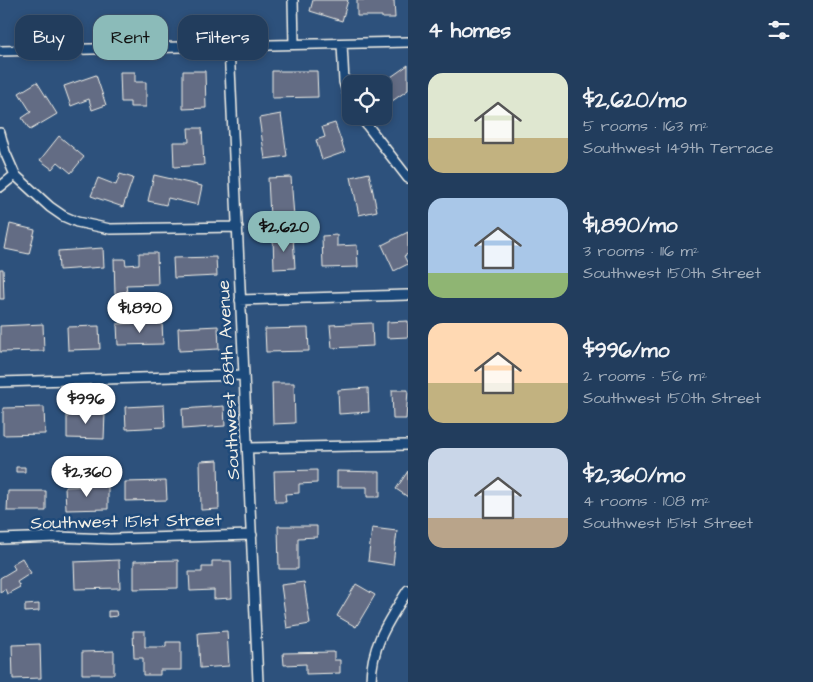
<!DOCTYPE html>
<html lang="en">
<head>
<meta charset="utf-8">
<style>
  body { margin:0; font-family:"Architects Daughter",sans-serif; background:#2a4463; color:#f1f3f6; height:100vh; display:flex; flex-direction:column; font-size:19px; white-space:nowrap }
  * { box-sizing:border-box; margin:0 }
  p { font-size:16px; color:#a2aebc }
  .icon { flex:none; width:28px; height:28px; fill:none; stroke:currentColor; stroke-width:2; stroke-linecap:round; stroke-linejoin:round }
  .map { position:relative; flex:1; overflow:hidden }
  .side { display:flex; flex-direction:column; background:#223d5d; width:405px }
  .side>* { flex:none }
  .banner { position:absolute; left:15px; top:15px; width:318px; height:45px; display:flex; gap:10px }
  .controls { position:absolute; left:342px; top:75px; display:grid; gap:10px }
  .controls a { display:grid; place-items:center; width:50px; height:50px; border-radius:10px; background:#223d5d; box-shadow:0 2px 8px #0003,0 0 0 1px #3f5672; font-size:25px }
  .price { position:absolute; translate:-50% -42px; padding:0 11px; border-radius:18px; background:#fff; color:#222; font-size:16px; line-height:32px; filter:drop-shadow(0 1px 2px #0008) }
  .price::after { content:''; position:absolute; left:50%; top:30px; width:15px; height:11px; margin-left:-8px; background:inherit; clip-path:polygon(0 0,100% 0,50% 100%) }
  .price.on { background:#8bbbb9; color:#111 }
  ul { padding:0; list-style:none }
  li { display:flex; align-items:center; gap:15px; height:125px; padding:0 20px }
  li span { display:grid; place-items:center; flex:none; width:140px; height:100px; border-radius:15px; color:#555 }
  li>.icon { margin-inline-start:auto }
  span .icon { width:60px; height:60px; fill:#fffc; stroke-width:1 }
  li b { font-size:21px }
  h2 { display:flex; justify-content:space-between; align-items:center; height:60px; padding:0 20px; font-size:21px }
  .chip { padding:0 18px; border-radius:15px; background:#223d5d; box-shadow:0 2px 8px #0003,0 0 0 1px #3f5672; font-size:18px; line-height:45px }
  .chip.on { background:#8bbbb9; color:#111 }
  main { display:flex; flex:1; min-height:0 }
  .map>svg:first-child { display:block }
  .building { fill:#636c84; stroke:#f4f1e8 }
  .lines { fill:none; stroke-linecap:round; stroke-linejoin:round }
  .minor-casing { stroke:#f4f1e8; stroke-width:12 }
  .minor { stroke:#1f4a7a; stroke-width:9 }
  .labels { text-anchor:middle; stroke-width:5; stroke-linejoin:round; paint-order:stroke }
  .street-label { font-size:18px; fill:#f4f1e8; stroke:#1f4a7a }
</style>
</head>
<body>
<main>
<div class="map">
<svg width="408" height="682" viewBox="0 0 408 682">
  <rect width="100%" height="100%" fill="#2d517c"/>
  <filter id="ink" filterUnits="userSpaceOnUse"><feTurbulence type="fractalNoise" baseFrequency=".02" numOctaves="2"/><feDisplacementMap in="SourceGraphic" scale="10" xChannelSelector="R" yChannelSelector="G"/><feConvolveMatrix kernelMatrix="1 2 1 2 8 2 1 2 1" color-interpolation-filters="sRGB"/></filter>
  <g filter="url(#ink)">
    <path class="building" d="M313,0h35l-6,21 -32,-10z
      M357,0h37l1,18h-13v-2h-25z
      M408,65v25l-23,16 -1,-22h-3z
      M183,71h22l1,37 -23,1z
      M272,71h45l1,26 -46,1z
      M120,72h15v10h11v25h-16v-5h-9z
      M96,75l10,30 -14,5 -3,-11 -18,7 -7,-20z
      M37,82l20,32 -27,16 -8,-12 9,-6 -12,-19z
      M281,114l6,42 -22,3 -6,-41z
      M335,123l10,29 -23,8 -6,-20 9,-3 -3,-10z
      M188,128h14l2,37 -30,2 -1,-25h16z
      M59,136l25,21 -13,16 -13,-11 -6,7 -12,-9z
      M369,173l8,38 -18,4 -8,-38z
      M120,174l13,4 -10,29 -32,-11 7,-18 18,7z
      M154,175l48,11 -4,19 -30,-7 -2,7 -18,-4z
      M291,177l3,40 -24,1 -2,-40z
      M10,224l25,6 -6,24 -24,-5z
      M408,232v22l-4,2 4,8 -14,7 -12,-26z
      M337,235v11l20,-1 1,22 -35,1 -1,-32z
      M293,236l2,32 -21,1 -1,-32z
      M103,248l1,19 -45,3 -1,-19z
      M139,253h18l1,31 -32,1 1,8 -12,1 -1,-35h11l1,6 13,-1z
      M216,257l1,19 -43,2 -1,-20z
      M0,269h3l1,30h-4z
      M408,321v16l-21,1v-16z
      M162,322l1,22 -45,1 -1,-21z
      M372,323l1,23 -41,2 -2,-23z
      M43,324l1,27 -44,1v-26z
      M99,326l1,23 -32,1 -1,-23z
      M218,326l1,23 -40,2 -1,-23z
      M308,328l1,23 -43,1 -1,-23z
      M272,383h22l1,40 -22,1z
      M368,388l1,24 -30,2 -1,-24z
      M392,390h16l-2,29h-13z
      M164,405l1,22 -39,2 -1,-22z
      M224,406l1,20 -42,3 -1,-20z
      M44,407l1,27 -42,1v-27z
      M67,411l38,2 -1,26 -37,-1z
      M218,460l1,49 -18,1 -1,-49z
      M16,467h9v5h-9z
      M317,470v13l-18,1v9l-14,1 1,8h-11l-1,-31z
      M337,471l43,1v25h-13v-10h-30z
      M408,471v26l-12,-8z
      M166,481l1,19 -42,1v-19z
      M108,485v24l-42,1 -1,-23z
      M8,491h38v20h-39z
      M278,526h39v11l-19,1v31h-19z
      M372,528l25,3 -4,34 -25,-4z
      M22,558l9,15 -14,9 3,5 -13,7 -2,-5 -5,3v-14l15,-9 -3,-5z
      M119,560l1,28 -45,1 -1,-27z
      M178,560v28l-44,1v-28z
      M212,561h19l1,37 -18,1v-9l-24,1 -1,-19h13v-5h10z
      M304,582l6,42 -23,4 -6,-43z
      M356,584l19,11 -19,32 -19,-11z
      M39,604v7l-14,1v-7z
      M108,611h8l1,5 -9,1z
      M133,631h12v16h21v-5h15v28h-21v5h-17v-17h-9z
      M227,631l2,35 -29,2 -2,-35z
      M40,644l1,34 -28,1 -1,-34z
      M114,651v23h-32v-22z
      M334,652v8h6v13l-34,1v-10l-22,1 -1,-12z"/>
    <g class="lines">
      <defs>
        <path id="minor" d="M293,0l1,44
          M342,44l2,38 7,21
          M229,46l29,636
          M0,51l408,-9
          M360,116l48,62
          M0,133l5,19 10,23 35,32 13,9 14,6 33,7 128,-2
          M0,187l15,-12
          M240,300l168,-5
          M0,382l244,-7
          M248,448l160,-3
          M0,539l58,-2 52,2 142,-4
          M371,682c0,-37 18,-62 37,-92"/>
      </defs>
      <use href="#minor" class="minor-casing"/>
      <use href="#minor" class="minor"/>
    </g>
  </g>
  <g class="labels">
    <g class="street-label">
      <text transform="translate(228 380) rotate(-93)" y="6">Southwest 88th Avenue</text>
      <text transform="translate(126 521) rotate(-1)" y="6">Southwest 151st Street</text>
    </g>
  </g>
</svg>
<div class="controls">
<a><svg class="icon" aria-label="locate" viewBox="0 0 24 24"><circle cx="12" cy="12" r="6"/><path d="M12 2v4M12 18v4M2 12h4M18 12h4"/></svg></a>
</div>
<b class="price on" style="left:284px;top:253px">$2,620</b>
<b class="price" style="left:140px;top:334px">$1,890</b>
<b class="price" style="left:86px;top:425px">$996</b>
<b class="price" style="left:87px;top:498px">$2,360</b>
<div class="banner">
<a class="chip">Buy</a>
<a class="chip on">Rent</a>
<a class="chip">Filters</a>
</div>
</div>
<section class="side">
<h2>4 homes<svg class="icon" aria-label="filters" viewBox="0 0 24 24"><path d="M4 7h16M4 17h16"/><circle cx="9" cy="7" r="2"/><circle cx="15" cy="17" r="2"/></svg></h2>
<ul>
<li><span style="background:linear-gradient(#dfe7d0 65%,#c2b280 0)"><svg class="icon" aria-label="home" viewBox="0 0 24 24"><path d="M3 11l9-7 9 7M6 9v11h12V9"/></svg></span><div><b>$2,620/mo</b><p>5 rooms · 163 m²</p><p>Southwest 149th Terrace</p></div></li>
<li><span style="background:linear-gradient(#a9c7e8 75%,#8fb573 0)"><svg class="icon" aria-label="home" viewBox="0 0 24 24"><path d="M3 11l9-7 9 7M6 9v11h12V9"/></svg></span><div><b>$1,890/mo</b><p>3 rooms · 116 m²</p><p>Southwest 150th Street</p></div></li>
<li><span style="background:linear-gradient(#ffd9b3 60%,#c2b280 0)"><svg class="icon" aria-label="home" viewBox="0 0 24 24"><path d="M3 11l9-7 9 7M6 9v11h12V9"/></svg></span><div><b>$996/mo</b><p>2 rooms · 56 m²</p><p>Southwest 150th Street</p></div></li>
<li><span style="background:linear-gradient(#c9d6e8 70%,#b9a48a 0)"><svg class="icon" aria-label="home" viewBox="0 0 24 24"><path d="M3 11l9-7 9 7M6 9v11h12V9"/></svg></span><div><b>$2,360/mo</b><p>4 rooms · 108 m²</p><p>Southwest 151st Street</p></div></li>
</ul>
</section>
</main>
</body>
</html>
